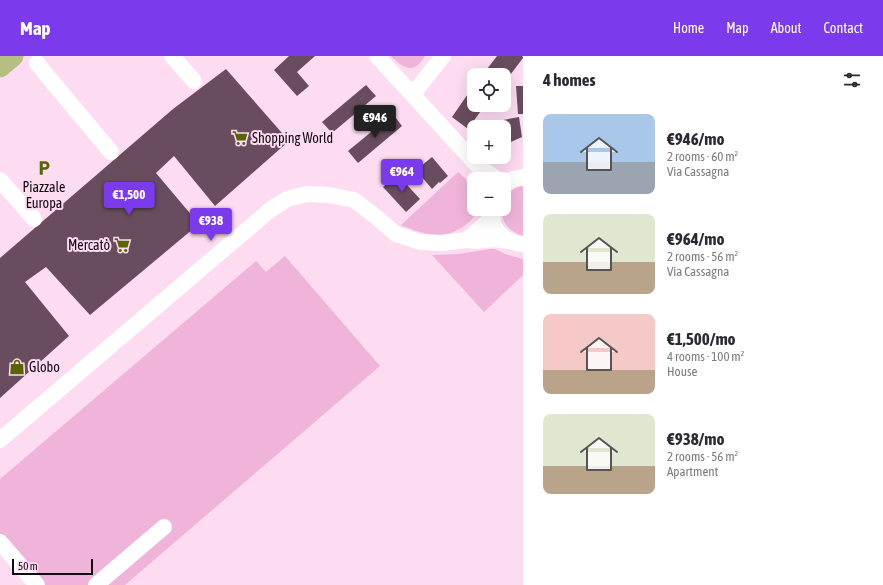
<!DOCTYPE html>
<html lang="en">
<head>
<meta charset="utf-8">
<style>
  body { margin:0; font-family:"Asap Condensed",sans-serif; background:#f7f7f7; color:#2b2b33; height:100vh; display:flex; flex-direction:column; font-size:15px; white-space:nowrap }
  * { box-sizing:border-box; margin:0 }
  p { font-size:13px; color:#7c7c81 }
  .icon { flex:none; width:22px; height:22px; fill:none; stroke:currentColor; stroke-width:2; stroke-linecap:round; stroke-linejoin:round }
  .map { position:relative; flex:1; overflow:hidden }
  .details { display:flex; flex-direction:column; background:#fff; width:360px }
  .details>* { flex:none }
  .tools { position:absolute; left:467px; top:12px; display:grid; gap:8px }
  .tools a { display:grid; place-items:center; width:44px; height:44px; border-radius:8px; background:#fff; box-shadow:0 4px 16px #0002; font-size:20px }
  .scale { position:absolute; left:12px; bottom:10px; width:81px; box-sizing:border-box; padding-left:4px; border:2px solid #140910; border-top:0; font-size:11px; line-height:14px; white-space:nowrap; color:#140910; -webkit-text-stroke:3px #fddbf0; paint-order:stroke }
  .price { position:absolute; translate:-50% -34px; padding:0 9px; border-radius:4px; background:#7c3aed; color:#fff; font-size:13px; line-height:26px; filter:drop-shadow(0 1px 2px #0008) }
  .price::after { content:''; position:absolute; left:50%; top:24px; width:12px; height:9px; margin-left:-6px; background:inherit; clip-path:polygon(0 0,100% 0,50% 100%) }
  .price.on { background:#222; color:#fff }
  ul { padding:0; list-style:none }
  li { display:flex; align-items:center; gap:12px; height:100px; padding:0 20px }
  li span { display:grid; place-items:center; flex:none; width:112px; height:80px; border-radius:8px; color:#555 }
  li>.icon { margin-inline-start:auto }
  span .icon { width:48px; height:48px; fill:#fffc; stroke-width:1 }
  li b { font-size:17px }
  h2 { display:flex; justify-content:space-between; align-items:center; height:48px; padding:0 20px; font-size:17px }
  header { display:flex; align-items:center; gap:24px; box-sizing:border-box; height:56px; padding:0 20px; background:#7c3aed; color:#fff }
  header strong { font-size:19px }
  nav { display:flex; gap:22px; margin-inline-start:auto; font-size:14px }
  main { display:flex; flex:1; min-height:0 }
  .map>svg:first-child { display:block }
  .green { fill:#f0b4da }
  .building { fill:#694d5f }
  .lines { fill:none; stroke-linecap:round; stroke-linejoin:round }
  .minor { stroke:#fff; stroke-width:16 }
  .major { stroke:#b6be83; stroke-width:21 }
  .labels { text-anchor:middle; stroke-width:4; stroke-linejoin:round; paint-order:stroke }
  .poi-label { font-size:14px; fill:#140910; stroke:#fddbf0; text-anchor:start }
</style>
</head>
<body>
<header>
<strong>Map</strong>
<nav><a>Home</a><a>Map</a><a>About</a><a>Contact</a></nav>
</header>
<main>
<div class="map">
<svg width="523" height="529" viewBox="0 0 523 529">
  <rect width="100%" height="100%" fill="#fddbf0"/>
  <path class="green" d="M391,0h34c-2,3 -4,6 -6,8 -10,10 -21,-1 -28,-8z
    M458,116l16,14v23h2c-1,9 -5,12 -12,17 -5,3 -11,7 -17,8 -14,3 -33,-3 -46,-9z
    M523,130v50c-13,-4 -22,-13 -21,-27h2c0,-3 -1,-7 0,-10 3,-7 12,-12 19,-13z
    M490,193h5l10,5 18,5v16l-39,37 -52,-57 27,-1z
    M285,200l95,110 -255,219h-83l-42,-50v-56l256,-218 10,11z"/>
  <path class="building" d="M289,0h26l-18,16 12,14 -12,10 -23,-26z
    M497,0h25l1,1v1l-19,25v-8h-17l-3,-2z
    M226,13l63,72 -74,65 -41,-50 -18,17 43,51 -109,91 -44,-48 -21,15 44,54 -69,62v-140l173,-149z
    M366,29l10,11 -44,37 -10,-11z
    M516,30h7v28h-5z
    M472,32l2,1v16h11l-17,24 -16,-12z
    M393,58l9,12 -44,37 -10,-12z
    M519,61l3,20 -18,8v-18h-15l4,-5z
    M432,101l16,19 -8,7 -1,-1 -7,7 -17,-20 5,-4 1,1z
    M397,118l23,25 -14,13 -23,-25z"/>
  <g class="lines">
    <path class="minor" d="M172,0l22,25
      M377,0l100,109 20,14
      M37,7l12,15 62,74
      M413,38l30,-38
      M0,124l34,39
      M504,129l9,-6 10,-2
      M492,153c0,5 0,11 2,16 5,11 17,19 29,19
      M467,184c8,-8 17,-14 25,-23
      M0,384l270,-230 17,-11 20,-5 22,1 25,5 21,16 21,18 24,8 21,1 26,-3 9,1 17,-2 16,2
      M0,486l37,43
      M96,529l68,-58"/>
    <path class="major" d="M0,11l13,-11"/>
  </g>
  <defs>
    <symbol id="supermarket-bare" viewBox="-9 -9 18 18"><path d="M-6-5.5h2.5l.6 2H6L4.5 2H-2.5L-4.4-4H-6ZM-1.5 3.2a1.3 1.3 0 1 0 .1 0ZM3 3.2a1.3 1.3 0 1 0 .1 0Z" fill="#586303" stroke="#fddbf0" stroke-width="2.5" paint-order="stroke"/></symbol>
    <symbol id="parking-bare" viewBox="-9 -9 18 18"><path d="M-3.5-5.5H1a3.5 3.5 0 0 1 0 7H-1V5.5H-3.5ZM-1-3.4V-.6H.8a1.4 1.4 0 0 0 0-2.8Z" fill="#586303" stroke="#fddbf0" stroke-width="2.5" paint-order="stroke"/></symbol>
    <symbol id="shop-bare" viewBox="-9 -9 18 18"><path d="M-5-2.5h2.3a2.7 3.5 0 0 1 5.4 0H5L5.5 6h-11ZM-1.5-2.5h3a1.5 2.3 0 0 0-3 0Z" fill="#586303" stroke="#fddbf0" stroke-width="2.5" paint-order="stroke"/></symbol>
  </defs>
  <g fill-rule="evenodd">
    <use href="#supermarket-bare" x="229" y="71" width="22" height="22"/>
    <use href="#parking-bare" x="33" y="101" width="22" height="22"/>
    <use href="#supermarket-bare" x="111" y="178" width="22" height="22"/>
    <use href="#shop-bare" x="6" y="300" width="22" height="22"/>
  </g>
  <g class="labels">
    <g class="poi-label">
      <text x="252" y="87">Shopping World</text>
      <text x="44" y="136" text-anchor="middle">Piazzale<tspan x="44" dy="16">Europa</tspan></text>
      <text x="110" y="194" text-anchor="end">Mercatò</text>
      <text x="29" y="316">Globo</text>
    </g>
  </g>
</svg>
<div class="tools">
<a><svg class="icon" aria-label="locate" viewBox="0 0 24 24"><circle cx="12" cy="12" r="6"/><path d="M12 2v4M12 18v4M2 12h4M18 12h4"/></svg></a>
<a>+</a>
<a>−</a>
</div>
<div class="scale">50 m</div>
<b class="price on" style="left:375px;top:83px">€946</b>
<b class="price" style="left:402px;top:137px">€964</b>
<b class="price" style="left:129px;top:160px">€1,500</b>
<b class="price" style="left:211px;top:186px">€938</b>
</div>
<section class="details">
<h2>4 homes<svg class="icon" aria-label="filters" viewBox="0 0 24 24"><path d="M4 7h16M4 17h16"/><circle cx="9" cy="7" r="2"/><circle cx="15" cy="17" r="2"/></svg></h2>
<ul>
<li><span style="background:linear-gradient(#a9c7e8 60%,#9aa5b1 0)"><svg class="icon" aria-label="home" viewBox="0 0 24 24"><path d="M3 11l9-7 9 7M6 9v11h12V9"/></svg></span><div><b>€946/mo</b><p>2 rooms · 60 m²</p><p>Via Cassagna</p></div></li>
<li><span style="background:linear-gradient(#dfe7d0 60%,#b9a48a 0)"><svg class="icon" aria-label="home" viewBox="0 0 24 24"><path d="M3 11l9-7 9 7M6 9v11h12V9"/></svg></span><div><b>€964/mo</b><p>2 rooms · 56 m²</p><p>Via Cassagna</p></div></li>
<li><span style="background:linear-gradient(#f6c9c9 70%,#b9a48a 0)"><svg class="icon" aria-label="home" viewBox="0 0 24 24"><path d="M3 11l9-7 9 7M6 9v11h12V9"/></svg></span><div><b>€1,500/mo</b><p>4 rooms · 100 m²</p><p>House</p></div></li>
<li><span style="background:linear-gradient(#dfe7d0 65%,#b9a48a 0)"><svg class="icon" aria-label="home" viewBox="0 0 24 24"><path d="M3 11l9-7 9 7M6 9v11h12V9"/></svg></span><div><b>€938/mo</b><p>2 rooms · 56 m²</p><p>Apartment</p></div></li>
</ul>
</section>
</main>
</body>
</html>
